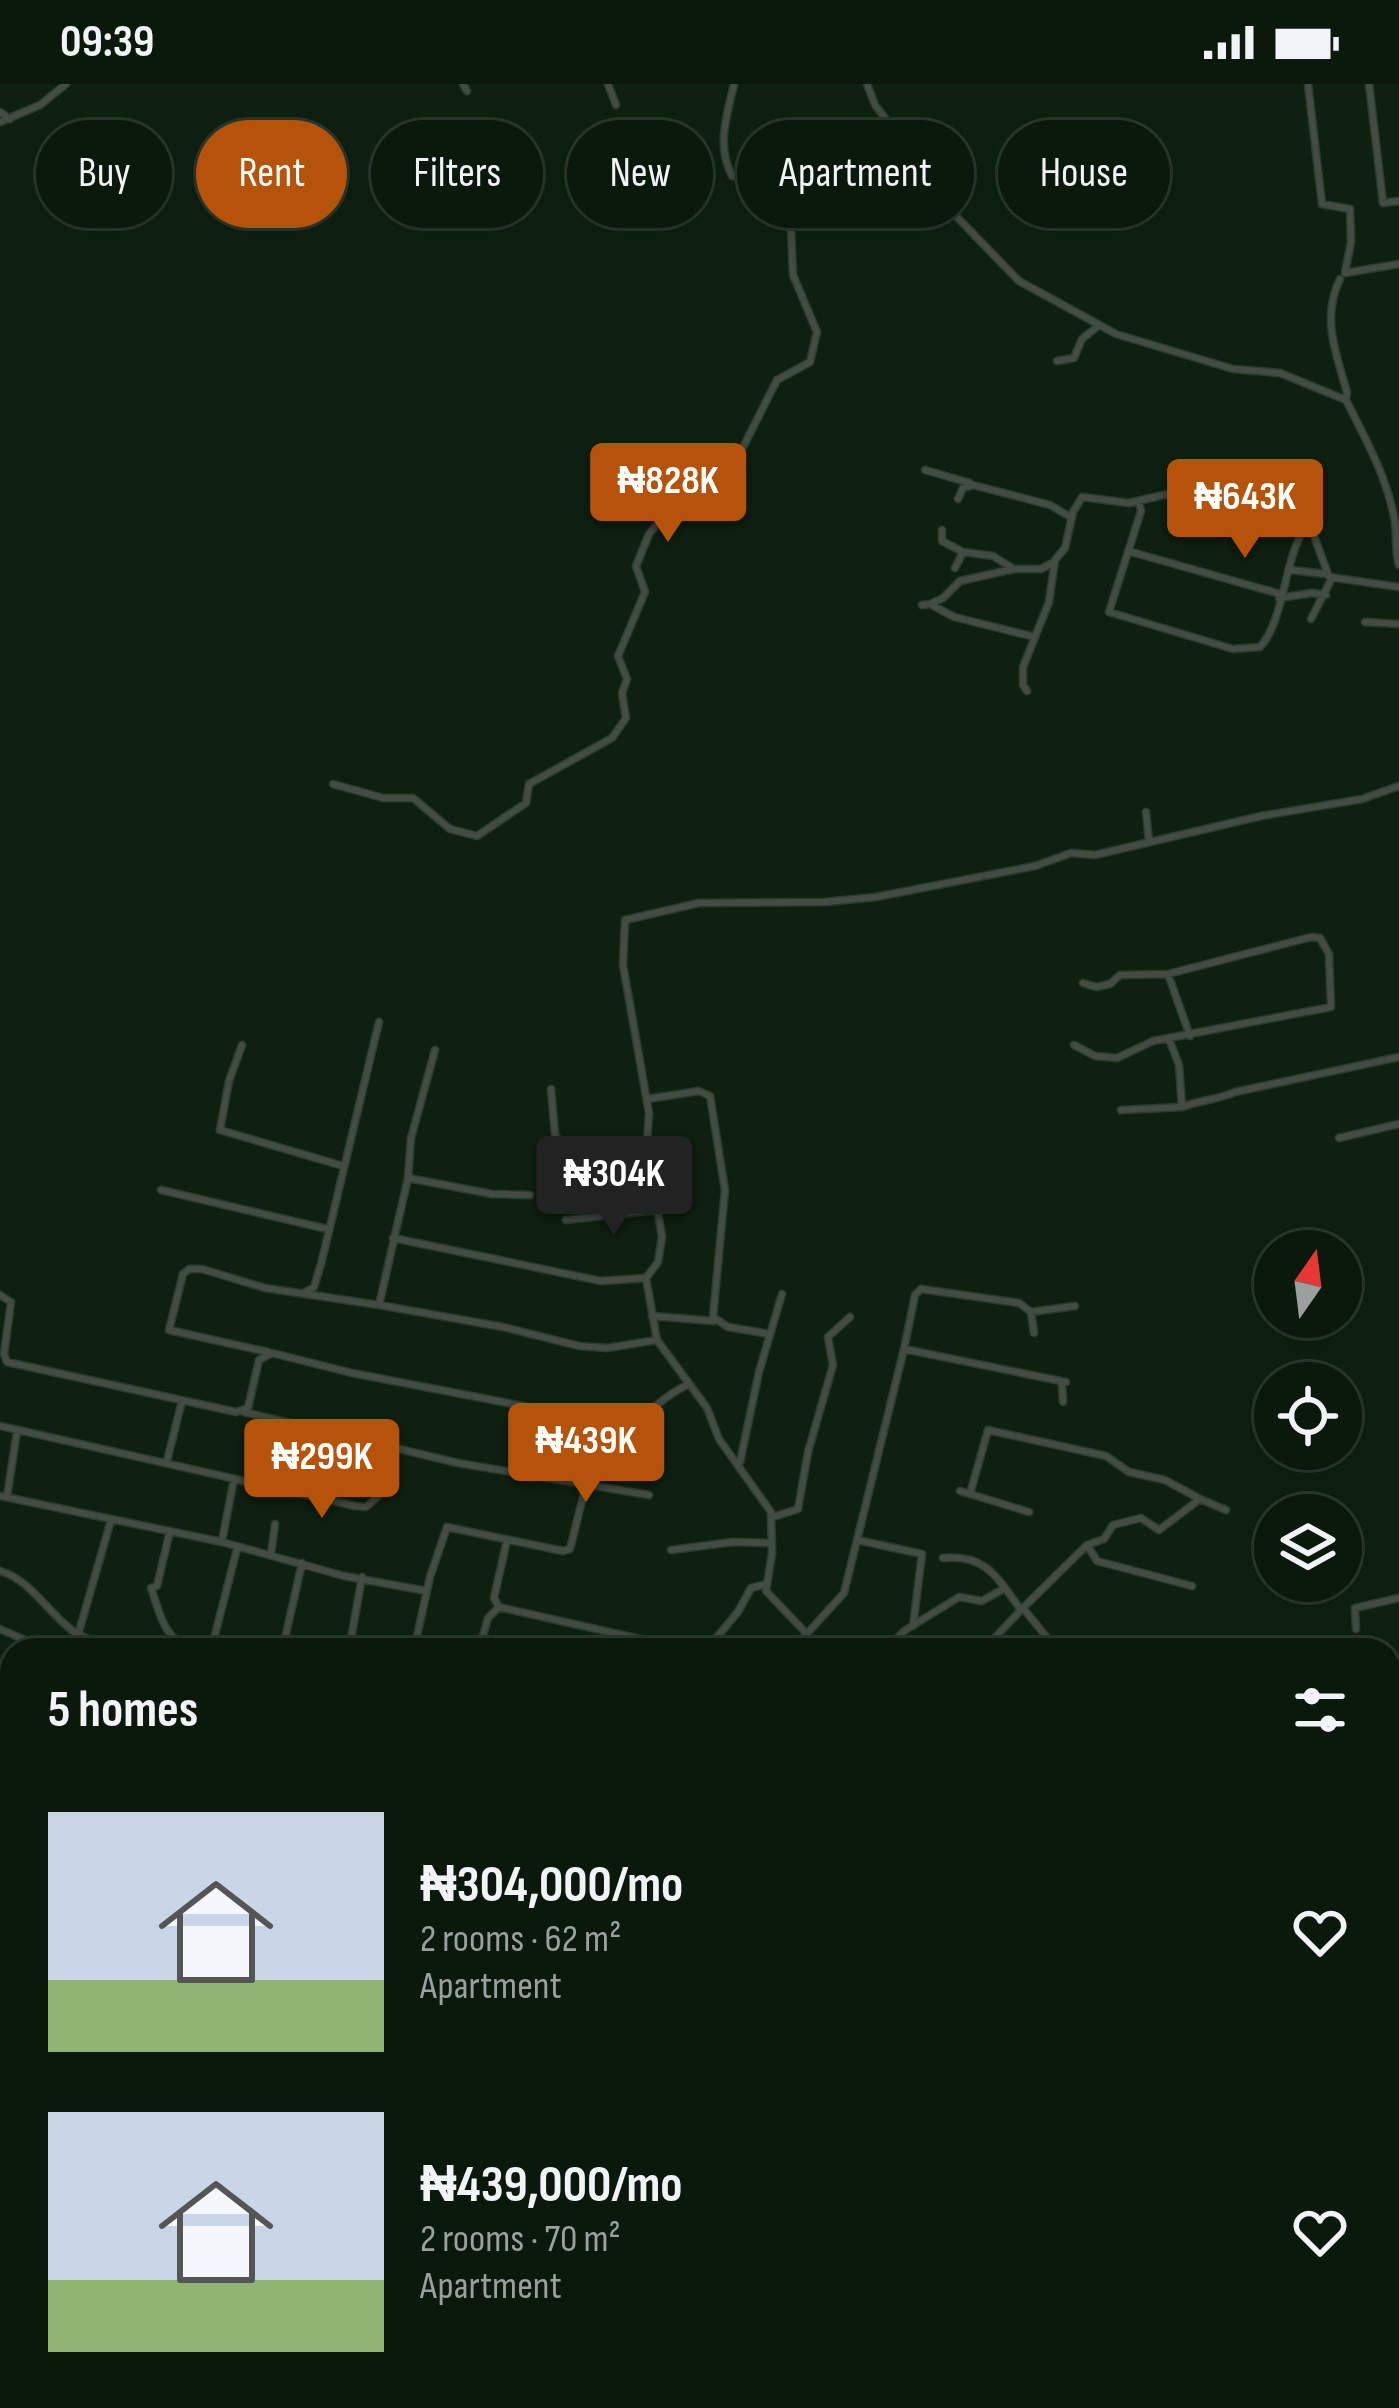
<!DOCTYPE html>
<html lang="en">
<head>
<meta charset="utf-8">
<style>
  body { margin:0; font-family:"Sofia Sans Condensed",sans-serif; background:#18261a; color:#f1f3f6; height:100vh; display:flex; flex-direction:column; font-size:45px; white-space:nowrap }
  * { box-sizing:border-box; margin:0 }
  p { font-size:39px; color:#99a09d }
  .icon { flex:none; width:66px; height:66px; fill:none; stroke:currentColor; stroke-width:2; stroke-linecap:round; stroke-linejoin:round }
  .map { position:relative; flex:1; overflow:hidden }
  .drawer { position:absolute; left:0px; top:1554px; width:1401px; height:771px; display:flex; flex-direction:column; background:#0a190c; border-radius:36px 36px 0 0; box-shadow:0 6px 30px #0003,0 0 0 3px #2a382d }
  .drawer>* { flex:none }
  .hud { position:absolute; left:36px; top:36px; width:1329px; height:108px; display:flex; gap:24px }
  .needle { width:78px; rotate:14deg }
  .tools { position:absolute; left:1254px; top:1146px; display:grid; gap:24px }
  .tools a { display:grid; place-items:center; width:108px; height:108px; border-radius:50%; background:#0a190c; box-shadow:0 6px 30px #0003,0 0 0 3px #2a382d; font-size:60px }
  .price { position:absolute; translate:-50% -102px; padding:0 27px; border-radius:12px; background:#b45309; color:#fff; font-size:39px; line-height:78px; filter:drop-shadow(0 3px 6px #0008) }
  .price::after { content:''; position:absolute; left:50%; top:72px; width:36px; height:27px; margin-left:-18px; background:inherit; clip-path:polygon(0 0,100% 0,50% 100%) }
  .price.selected { background:#222; color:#fff }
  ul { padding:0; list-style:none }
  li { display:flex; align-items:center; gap:36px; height:300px; padding:0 48px }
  li span { display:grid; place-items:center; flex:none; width:336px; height:240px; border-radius:0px; color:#555 }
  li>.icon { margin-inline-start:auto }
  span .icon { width:144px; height:144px; fill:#fffc; stroke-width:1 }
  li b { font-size:51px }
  h2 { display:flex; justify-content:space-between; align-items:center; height:144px; padding:0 48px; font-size:51px }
  .tag { padding:0 42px; border-radius:54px; background:#0a190c; box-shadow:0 6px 30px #0003,0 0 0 3px #2a382d; font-size:42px; line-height:108px }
  .tag.selected { background:#b45309; color:#fff }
  .status { display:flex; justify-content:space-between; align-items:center; height:84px; padding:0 60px; background:#0a190c; direction:ltr }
  .status svg { height:33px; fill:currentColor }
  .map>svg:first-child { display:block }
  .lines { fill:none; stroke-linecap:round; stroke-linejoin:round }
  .street-casing { stroke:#2a3c2c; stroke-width:9 }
  .secondary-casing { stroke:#2a3c2c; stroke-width:14 }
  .street { stroke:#434c43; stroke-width:6 }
  .secondary { stroke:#596759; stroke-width:10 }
</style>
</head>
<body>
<div class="status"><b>09:39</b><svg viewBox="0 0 49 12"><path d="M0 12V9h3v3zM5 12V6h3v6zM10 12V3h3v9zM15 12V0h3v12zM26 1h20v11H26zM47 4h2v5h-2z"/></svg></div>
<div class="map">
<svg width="1399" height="2324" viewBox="0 0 1399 2324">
  <rect width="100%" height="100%" fill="#0e2110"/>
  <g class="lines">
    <defs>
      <path id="street" d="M463,0l4,7
        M608,0l8,21
        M867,0l8,21 53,68 24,39 67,69 97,53 117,35 47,4 66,27c19,38 40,75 48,117 4,17 0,31 5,48
        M1308,0l14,120 28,5 1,33 -6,31 54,-9
        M1369,0l14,119 16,-2
        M0,28l10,7
        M0,38l40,-17 26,-21
        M1340,195c-19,39 -4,74 7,113l-1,8
        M1057,277l17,-3 8,-19 16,-13
        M925,386l45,13
        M958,415l5,-11 10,-3 77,20 22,13
        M1139,417l2,10 -32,101 124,37 27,-2c24,-25 24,-88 44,-117
        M942,446v11l21,11
        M1128,467l152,43
        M955,484l8,-16 30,4 21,13
        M1291,486l35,4
        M1279,514l33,-5 14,2
        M930,520l13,-6 17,-17 54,-12h27l11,-6
        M922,521l8,-1 24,13 81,20
        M1311,535l20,-39
        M1365,538l34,2
        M1027,607l-4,-6v-18l26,-65 6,-42 10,-12 8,-36 9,-15 47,6 43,-10 36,14 74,14 31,12 16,44 70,10
        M333,700l50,14h30l37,31 27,7 49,-33 3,-19 83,-46 14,-20 -4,-25 5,-14 -9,-23 27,-64 -9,-26 13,-32 19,-23 38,-31 25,-9 46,-91 33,-18 7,-30 -24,-57 -2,-46 -22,-29 -1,-17 -8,-7h-28c-16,-31 -5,-60 2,-92
        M1146,728l3,30
        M1168,890l22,62
        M242,961l-13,36 -9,49 123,36
        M1074,961l21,11 22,2 36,-17 178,-34 -2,-53 -9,-16 -9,-1 -143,37 -48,1 -10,9 -14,3 -13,-4
        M551,1005l4,45 8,16 84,-7
        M647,1015l52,-8 11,5 15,94 -12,127 15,10 41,7
        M1182,1023c18,-7 35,-7 53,-15l164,-35
        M1121,1026l61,-3 -3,-42 -10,-26
        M1339,1054l60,-14
        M408,1094l3,-40 24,-88
        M161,1106l166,39
        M530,1111l-38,-1 -84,-16 -29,127 124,22 76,19 28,2 50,-8
        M566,1136l91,-10
        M393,1154l208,43 45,-3
        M304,1209l10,-6 7,-23 58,-242
        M0,1211l11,7 -7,52 3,8 229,50 12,-4 11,-48 13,-7 80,20 255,49c45,0 44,-20 80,-37
        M1031,1228l3,21
        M652,1232l62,5
        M268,1268l-99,-22 14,-56 6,-5h13l63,19 114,17
        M1066,1298l-162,-33 11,-54 6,-6 98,14 12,9 44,-6
        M1062,1300l1,18
        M244,1328l214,51 191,32
        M0,1342l355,80 11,1 18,-16
        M167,1377l15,-60
        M740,1378l19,-90 23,-78
        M960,1407l69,21
        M970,1410l18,-64 118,26 23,16 36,8 35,19 -41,31 -18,-12 -28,7 -9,14 -17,6 -64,63
        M0,1412l222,46 122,34 83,15
        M7,1413l10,-66
        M1200,1415l26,11
        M773,1433l25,-8 10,-57 25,-87 -5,-28 22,-20
        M170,1447l-13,55 -6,2c10,28 11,47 40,62
        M857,1456l65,14 -9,72
        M222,1457l12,-62
        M1087,1461l10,16 95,25
        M671,1466l62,-8 37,1
        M271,1470l4,-30
        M943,1474c44,-4 55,21 78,52
        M0,1487c30,8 48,42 73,60 20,14 50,16 74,19
        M499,1523l190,43
        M499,1523l-5,-9 13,-58
        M0,1545l48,21
        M1356,1545l-1,-21 44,-10
        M806,1549l-40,-42 6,-38 -1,-41 -52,-73 -12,-31 -50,-68 -11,-62 12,-16 4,-25 -15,-94 2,-30 -26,-148 2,-45 74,-17 126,-1 51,-5 159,-31 36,-13 24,2 166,-39 101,-17 37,-13
        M284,1559l18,-80
        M66,1566l12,-15 33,-115
        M211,1566l26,-101
        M349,1566l13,-73
        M414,1566l16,-73 17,-50 116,24 7,-2 16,-64
        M479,1566l9,-32 11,-11
        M706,1566l32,-38 13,-24 15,-4
        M792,1566l52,-57 60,-244
        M886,1566l18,-19 55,-34 23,4 23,-13
        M983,1566l40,-42 34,42
        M0,1613l12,4
        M1389,1654l10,-2
        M0,1677l12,5
        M0,1723l12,-29
        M1389,1726l10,-3
        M0,1785l12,4
        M0,1824l12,3
        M1389,1845l10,-1
        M1389,1906l10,-2
        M1389,1950l10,-5
        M1389,1969v11
        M0,1991l12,-2
        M1395,2005l4,2
        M1389,2067l10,6
        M0,2075h4l8,70
        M1389,2307l10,3
        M127,2313l39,11
        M278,2313l2,11
        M341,2313l1,11
        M658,2313l5,11
        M758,2313l9,11
        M798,2313l32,6 19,-6
        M1075,2313l9,11
        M1302,2313l11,11
        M22,2324l2,-11
        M387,2324v-6
        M469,2324h10
        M523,2324l28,-11
        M785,2324l11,-11
        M1042,2324l14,-11
        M1189,2324l13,-11
        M1360,2324l9,-11"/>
      <path id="secondary" d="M1389,1803l10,-2
        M1389,2148l10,3"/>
    </defs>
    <use href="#street" class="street-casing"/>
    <use href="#secondary" class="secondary-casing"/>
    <use href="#street" class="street"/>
    <use href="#secondary" class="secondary"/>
  </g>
</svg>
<div class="tools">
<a><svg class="needle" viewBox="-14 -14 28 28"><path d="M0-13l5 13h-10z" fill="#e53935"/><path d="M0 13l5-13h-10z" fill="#99a09d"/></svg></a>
<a><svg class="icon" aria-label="locate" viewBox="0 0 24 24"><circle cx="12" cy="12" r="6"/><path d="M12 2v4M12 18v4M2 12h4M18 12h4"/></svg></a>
<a><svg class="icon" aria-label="layers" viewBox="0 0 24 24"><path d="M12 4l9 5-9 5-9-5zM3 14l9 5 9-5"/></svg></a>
</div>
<b class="price" style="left:668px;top:461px">₦828K</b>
<b class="price" style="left:1245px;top:477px">₦643K</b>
<b class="price selected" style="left:614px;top:1154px">₦304K</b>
<b class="price" style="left:586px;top:1421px">₦439K</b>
<b class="price" style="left:322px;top:1437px">₦299K</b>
<div class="hud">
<a class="tag">Buy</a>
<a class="tag selected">Rent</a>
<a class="tag">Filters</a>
<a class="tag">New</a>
<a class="tag">Apartment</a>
<a class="tag">House</a>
</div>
<section class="drawer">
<h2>5 homes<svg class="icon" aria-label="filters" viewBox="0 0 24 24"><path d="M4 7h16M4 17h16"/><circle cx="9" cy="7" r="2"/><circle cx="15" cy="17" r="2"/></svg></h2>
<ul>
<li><span style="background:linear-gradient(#c9d6e8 70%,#8fb573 0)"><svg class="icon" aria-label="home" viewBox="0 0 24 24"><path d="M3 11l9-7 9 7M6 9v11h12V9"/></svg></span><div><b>₦304,000/mo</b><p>2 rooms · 62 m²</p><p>Apartment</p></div><svg class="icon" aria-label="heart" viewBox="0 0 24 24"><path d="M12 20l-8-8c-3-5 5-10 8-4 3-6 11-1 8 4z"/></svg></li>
<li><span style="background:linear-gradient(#c9d6e8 70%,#8fb573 0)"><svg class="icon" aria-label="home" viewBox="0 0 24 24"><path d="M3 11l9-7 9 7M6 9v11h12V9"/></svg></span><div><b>₦439,000/mo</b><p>2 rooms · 70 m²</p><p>Apartment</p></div><svg class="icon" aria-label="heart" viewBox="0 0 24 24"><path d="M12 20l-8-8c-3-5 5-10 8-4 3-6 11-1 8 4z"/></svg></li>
</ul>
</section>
</div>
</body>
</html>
